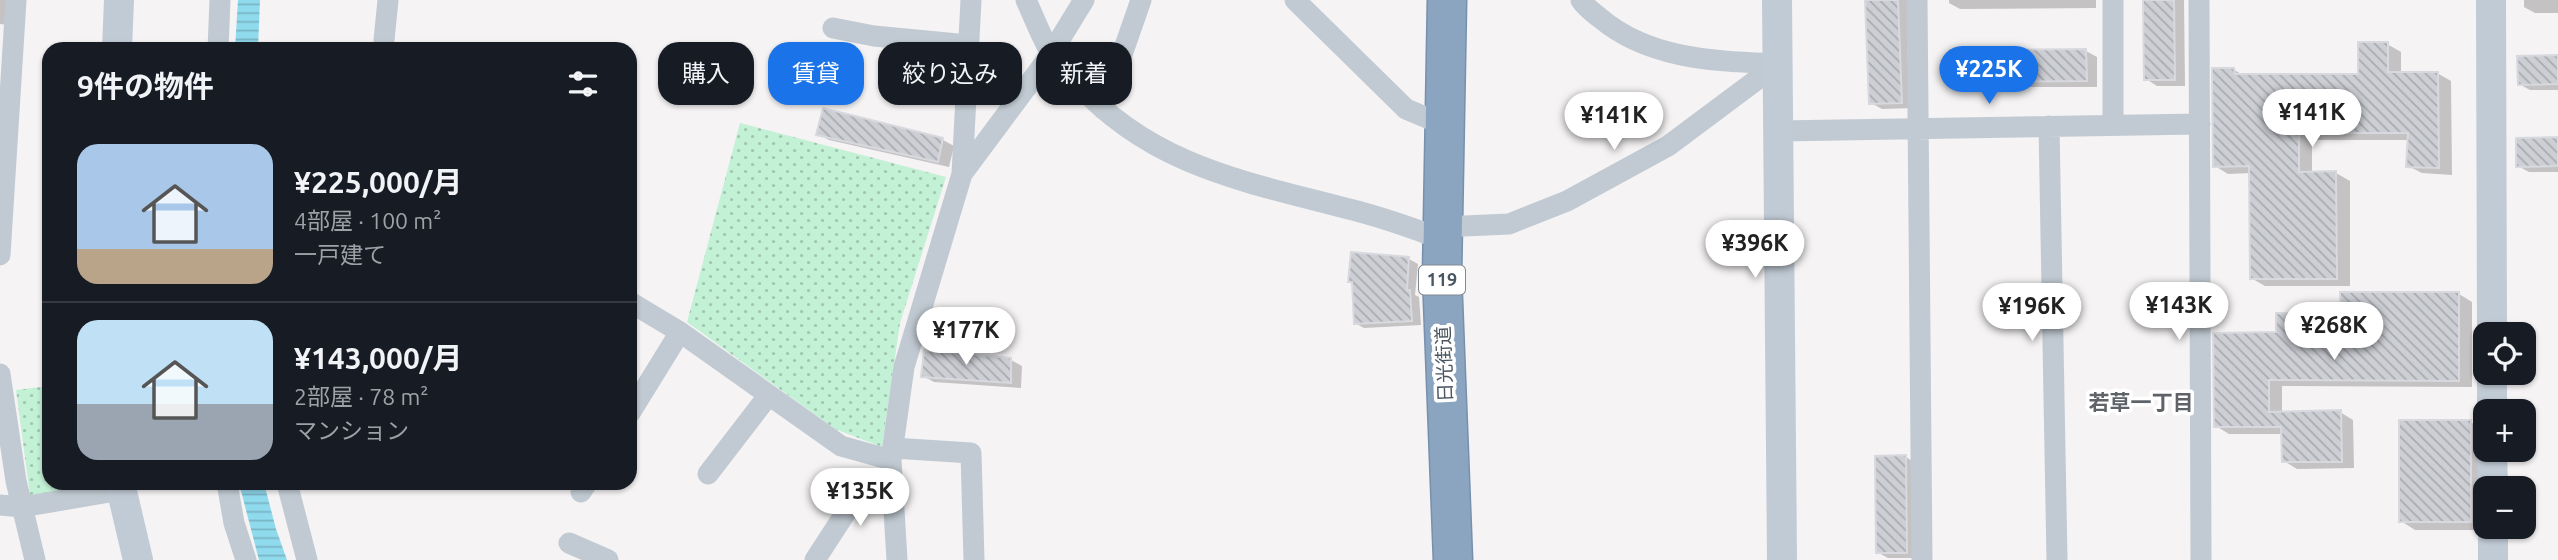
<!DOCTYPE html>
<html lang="ja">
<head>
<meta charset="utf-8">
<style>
  body { margin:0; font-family:Ubuntu,"Noto Sans JP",sans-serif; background:#242831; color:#f1f3f6; height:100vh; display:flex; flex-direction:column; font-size:26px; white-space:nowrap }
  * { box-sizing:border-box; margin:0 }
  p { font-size:23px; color:#9ea1a6 }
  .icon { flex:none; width:38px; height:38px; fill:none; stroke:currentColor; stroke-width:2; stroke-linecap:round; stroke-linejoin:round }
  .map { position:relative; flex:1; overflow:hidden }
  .panel { position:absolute; left:42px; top:42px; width:595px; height:448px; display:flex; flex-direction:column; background:#171b24; border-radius:21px; box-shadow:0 2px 5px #0004 }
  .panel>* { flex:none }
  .banner { position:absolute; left:658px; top:42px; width:665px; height:63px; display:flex; gap:14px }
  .buttons { position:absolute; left:2473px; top:322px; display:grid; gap:14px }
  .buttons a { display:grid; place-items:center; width:63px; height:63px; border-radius:14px; background:#171b24; box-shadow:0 2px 5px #0004; font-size:35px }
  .price { position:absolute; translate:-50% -60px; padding:0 16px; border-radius:24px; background:#fff; color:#222; font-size:23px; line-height:46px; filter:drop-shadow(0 2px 4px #0008) }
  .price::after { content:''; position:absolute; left:50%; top:42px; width:21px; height:16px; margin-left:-10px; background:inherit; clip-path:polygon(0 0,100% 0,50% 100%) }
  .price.current { background:#1a73e8; color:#fff }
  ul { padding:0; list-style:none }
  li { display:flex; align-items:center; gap:21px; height:175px; padding:0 35px }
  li+li { border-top:2px solid #363941 }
  li span { display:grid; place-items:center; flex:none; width:196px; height:140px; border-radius:21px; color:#555 }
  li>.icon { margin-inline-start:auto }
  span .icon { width:84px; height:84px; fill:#fffc; stroke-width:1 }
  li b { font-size:30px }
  h2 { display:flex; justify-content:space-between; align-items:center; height:84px; padding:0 35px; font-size:30px }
  .chip { padding:0 24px; border-radius:21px; background:#171b24; box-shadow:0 2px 5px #0004; font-size:24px; line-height:63px }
  .chip.current { background:#1a73e8; color:#fff }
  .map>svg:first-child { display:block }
  .park { fill:url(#park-dots) }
  .water { fill:url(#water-rules) }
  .shadow { fill:#0003 }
  .building { fill:url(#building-back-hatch); stroke:#d7d9de; stroke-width:2 }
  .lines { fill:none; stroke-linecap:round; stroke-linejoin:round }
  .highway-casing { stroke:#7690ad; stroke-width:41 }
  .street { stroke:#c1cad2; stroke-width:21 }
  .secondary { stroke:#c1cbd6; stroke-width:30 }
  .highway { stroke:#8ba5c1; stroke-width:38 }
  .labels { text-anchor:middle; stroke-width:7; stroke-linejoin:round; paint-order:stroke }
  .shield { fill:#fff; stroke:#808990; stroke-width:2 }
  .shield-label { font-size:18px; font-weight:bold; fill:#4a5661 }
  .street-label { font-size:19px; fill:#4a5661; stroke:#fff }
  .neighbourhood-label { font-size:21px; font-weight:bold; fill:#5f6368; stroke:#fff }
</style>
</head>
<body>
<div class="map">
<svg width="2558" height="560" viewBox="0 0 2558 560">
  <defs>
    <pattern id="park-dots" width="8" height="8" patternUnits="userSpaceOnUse" patternTransform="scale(1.75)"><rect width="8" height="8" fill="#c3f1d5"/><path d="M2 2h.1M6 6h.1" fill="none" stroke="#a0c6b0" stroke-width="1.8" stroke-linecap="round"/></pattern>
    <pattern id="water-rules" width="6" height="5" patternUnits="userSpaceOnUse" patternTransform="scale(1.75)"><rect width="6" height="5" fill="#90daee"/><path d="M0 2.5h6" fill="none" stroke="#78b4c4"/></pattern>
    <pattern id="building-back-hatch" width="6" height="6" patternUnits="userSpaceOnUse" patternTransform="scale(1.75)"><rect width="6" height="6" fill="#cdcfd5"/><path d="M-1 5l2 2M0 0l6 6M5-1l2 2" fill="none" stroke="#a8abb0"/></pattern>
  </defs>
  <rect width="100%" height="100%" fill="#f5f3f3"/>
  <path class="park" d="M740,123l206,54 -46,146 -18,124 -47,-18 -148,-107z
    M49,386v97h58v2l-77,10 -14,-105z"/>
  <path class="water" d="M238,0h22l-2,49h-23z
    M239,483h25l12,46 11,31h-28z"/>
  <path class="shadow" d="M0,0h7l1,25 -8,-1z
    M1867,0h41l5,108 -31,1 -11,-6z
    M1949,0h147v8l-136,1 -11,-6z
    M2145,0h39l1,86h-28l-11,-7z
    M2524,0h34v13h-23l-11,-6z
    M2387,44l14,8v21h36l14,8 1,94 -30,-2 -14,-7 1,-26h-97v33h24l14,8v105h-85l-14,-8v-105l-23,1 -13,-8 19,-96 11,6h115z
    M2086,51l11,6v30h-134l-11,-6z
    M2558,57v33h-28l-11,-6z
    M824,111l119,29 11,6 -5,21 -120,-27 -11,-6z
    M2558,139v33h-29l-11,-6z
    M1409,259l9,5 -3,31 4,2 2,28 -57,3 -9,-5 -2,-40 -3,-2z
    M2459,294l13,8v85l-190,-1v27l58,-1 13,8 1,48 -57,1 -13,-8 -1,-27h-54l-13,-8 62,-92 64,-19z
    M1011,360l11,6 -1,22 -87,-6 -11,-6z
    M2470,422l15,8v100h-70l-14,-9z
    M1906,457l11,7 1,94h-30l-11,-6z"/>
  <path class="building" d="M1865,0h33l4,103 -33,1z
    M2143,0h31l1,80h-31z
    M2358,42h30v30h50l1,96 -33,-1 2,-34h-109v39l37,-1 1,108h-87l-1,-113 -36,1 -1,-99h22l1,6h123z
    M2086,49l1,32 -137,1v-32z
    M2558,55v29l-40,1 -1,-29z
    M823,108l120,30 -5,24 -122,-27z
    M2558,137v29l-42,1v-29z
    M1351,252l58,5 -2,33h3l2,31 -58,3 -2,-42h-4z
    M2340,292h119v89l-190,-1v32l72,-2 1,52h-60l-1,-35h-67l-1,-94 63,-1v-19l65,1z
    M924,350l87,8v25l-90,-6z
    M2399,420h72v102h-72z
    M1906,455l1,98h-31l-1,-97z"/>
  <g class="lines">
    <defs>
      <path id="highway" d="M1447,0l-5,275 11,285"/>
    </defs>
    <use href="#highway" class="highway-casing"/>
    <path class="street" d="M1026,0c8,17 15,37 25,53 6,10 16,19 24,28 75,84 167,100 270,127 33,8 65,19 96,31
      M1295,0l111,109 38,16
      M1581,0c4,7 13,13 19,18 50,42 116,43 178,46
      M1917,0l5,560
      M2113,0v125
      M2199,0l2,560
      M833,28l41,8 94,9
      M384,40l4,-40
      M218,49l2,-49
      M1103,109l38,-109
      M2049,126l8,434
      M1779,131l421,-7
      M962,174l87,-117 35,-57
      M1442,227l67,-3 58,-23 101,-55 110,-82
      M0,255l16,-255
      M630,302l50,30 161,114 50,14
      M0,374l16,107 19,79
      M630,413l50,-81
      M893,448l78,5 3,107
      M708,474l60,-78
      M227,483l7,40 12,37
      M287,483l20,77
      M581,492l6,-9
      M0,505l22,2 99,-17
      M569,543l39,17
      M815,560l44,-68 33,-13
      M897,560l-6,-100 13,-93 58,-193 9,-174"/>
    <path class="secondary" d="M1777,0l5,560
      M2491,0l1,334
      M117,49l2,-49
      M2492,373v38
      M2492,450l1,38
      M120,483l18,77
      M2493,527v33"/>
    <use href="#highway" class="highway"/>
  </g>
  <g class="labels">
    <rect class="shield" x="1419" y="265.5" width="46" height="29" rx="5"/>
    <g class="shield-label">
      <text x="1442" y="286">119</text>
    </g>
    <g class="street-label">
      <text transform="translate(1444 364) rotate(-92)" y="7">日光街道</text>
    </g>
    <g class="neighbourhood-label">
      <text x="2141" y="410">若草一丁目</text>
    </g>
  </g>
</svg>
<div class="buttons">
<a><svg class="icon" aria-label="locate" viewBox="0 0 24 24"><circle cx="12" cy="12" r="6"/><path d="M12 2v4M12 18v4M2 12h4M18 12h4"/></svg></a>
<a>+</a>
<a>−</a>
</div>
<b class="price current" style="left:1989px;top:106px">¥225K</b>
<b class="price" style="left:2312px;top:149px">¥141K</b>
<b class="price" style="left:1614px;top:152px">¥141K</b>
<b class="price" style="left:1755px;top:280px">¥396K</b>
<b class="price" style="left:2179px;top:342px">¥143K</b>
<b class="price" style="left:2032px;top:343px">¥196K</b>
<b class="price" style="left:2334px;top:362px">¥268K</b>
<b class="price" style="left:966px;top:367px">¥177K</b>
<b class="price" style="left:860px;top:528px">¥135K</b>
<div class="banner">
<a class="chip">購入</a>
<a class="chip current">賃貸</a>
<a class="chip">絞り込み</a>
<a class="chip">新着</a>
</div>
<section class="panel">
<h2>9件の物件<svg class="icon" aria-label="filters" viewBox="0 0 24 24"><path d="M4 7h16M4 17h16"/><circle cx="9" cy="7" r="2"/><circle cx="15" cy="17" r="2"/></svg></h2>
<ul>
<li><span style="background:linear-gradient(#a9c7e8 75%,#b9a48a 0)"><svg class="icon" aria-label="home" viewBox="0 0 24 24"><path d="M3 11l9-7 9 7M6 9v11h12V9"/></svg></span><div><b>¥225,000/月</b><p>4部屋 · 100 m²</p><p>一戸建て</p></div></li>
<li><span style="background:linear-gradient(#bfe0f5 60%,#9aa5b1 0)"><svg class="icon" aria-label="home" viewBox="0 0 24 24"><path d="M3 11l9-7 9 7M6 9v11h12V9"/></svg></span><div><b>¥143,000/月</b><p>2部屋 · 78 m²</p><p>マンション</p></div></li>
</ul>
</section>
</div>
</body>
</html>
